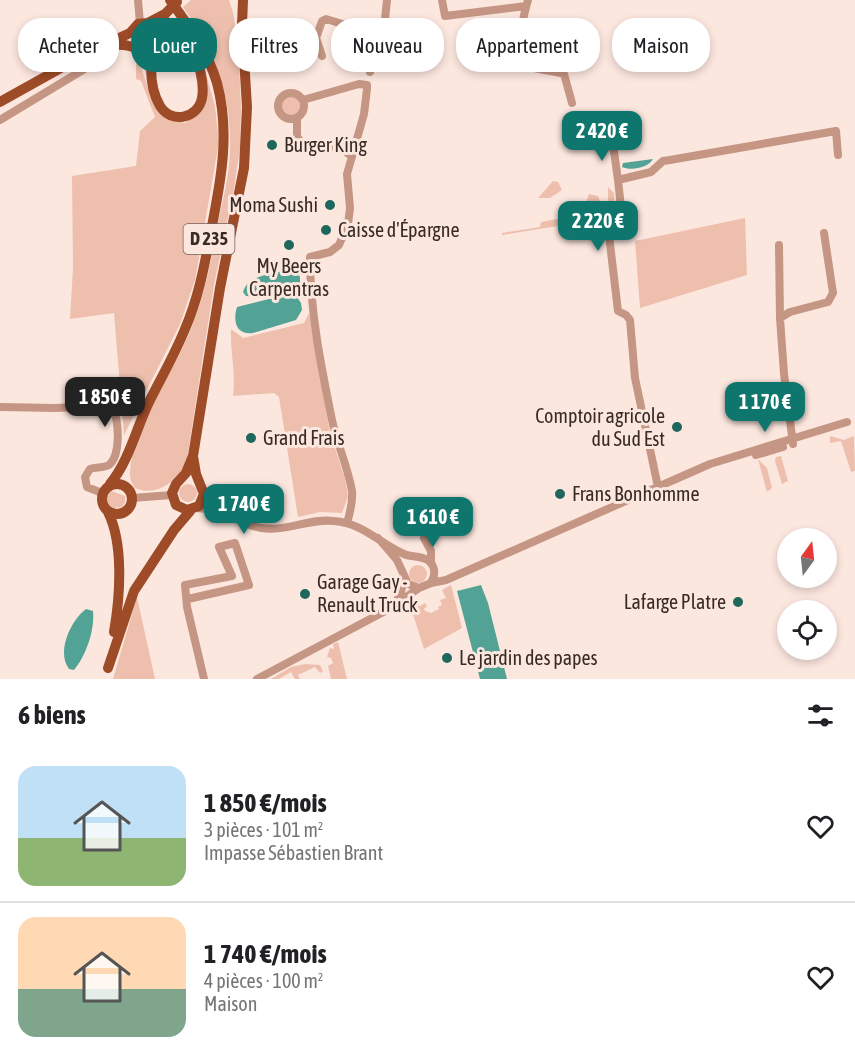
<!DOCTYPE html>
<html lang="fr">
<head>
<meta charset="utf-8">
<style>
  body { margin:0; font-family:"Asap Condensed",sans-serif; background:#f6f6f6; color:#202124; height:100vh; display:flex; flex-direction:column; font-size:22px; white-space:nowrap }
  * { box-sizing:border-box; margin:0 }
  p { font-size:20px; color:#757577 }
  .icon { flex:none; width:33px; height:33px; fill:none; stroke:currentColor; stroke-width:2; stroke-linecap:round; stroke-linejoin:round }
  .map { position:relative; height:679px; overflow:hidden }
  .drawer { display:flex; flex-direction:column; background:#fff; flex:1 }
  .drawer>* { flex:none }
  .guide { position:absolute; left:18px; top:18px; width:819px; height:54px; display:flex; gap:12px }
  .needle { width:39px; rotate:15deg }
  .tools { position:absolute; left:777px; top:528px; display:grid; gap:12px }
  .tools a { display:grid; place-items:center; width:60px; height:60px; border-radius:50%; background:#fff; box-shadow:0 3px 9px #0003; font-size:30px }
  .price { position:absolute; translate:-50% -51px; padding:0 14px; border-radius:12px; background:#0f766e; color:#fff; font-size:20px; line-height:39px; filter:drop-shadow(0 2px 3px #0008) }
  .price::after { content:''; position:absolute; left:50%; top:36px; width:18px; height:14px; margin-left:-9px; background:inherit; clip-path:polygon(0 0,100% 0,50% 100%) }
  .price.active { background:#222; color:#fff }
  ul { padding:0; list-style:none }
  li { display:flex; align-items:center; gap:18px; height:150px; padding:0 18px }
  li+li { border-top:2px solid #e0e0e0 }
  li span { display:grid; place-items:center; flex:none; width:168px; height:120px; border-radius:18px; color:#555 }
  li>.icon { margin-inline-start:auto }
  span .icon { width:72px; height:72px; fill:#fffc; stroke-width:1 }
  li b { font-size:26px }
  h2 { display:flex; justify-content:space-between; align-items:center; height:72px; padding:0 18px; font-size:26px }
  .chip { padding:0 21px; border-radius:24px; background:#fff; box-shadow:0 3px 9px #0003; font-size:21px; line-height:54px }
  .chip.active { background:#0f766e; color:#fff }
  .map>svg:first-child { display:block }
  .green { fill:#eebfad }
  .water { fill:#52a396 }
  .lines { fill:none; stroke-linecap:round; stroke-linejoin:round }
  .minor { stroke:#c69684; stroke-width:8 }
  .major { stroke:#9e4b28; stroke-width:10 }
  .poi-dot { fill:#1f675d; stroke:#fce7df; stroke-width:2 }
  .labels { text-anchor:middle; stroke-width:6; stroke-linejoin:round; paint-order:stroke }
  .shield { fill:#fce7df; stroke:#73635e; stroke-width:1.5 }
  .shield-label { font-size:18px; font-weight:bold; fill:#382b26 }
  .poi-label { font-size:20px; fill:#382b26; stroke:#fce7df; text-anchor:start }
</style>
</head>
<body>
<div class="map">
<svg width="855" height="679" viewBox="0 0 855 679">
  <rect width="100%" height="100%" fill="#fce7df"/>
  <path class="green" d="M191,0h38l5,16 5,47 2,45 -1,40 -6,41 -20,96 -28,181c-10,16 -31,31 -51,22 -3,-5 -6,-10 -5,-17 3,-45 44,-98 61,-142 13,-32 20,-67 26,-101 4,-21 10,-42 12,-63 6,-58 -11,-111 -46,-158z
    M138 37a7 7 0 1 1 14 0a7 7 0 1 1-14 0Z
    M136,55l14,38 15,25 20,5 12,-8 8,-44 10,35 4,36 -24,138 -15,44 -56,111 -10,-122 -44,6 3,-51 -1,-92 64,-10 4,-35 15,-14 -14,-36 -5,-2z
    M280 106a10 10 0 1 1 20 0a10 10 0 1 1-20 0Z
    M553,181l5,1 4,8 -12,8h-12z
    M608,187l6,6 1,14 -7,11 -106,17v-2l38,-6 1,-5 27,-5 11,2 29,-7z
    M589,194l9,2 5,13 -19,-2z
    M745,218l2,57 -107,33 -5,-67z
    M309,313l21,120 15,46 3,17 -6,17 -22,-1 -22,5 -19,-120 -5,-4 -41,3c3,-23 -3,-44 -2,-67l12,9 61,-15z
    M830,436l14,4 10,-4 1,35 -4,1 -10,-31 -11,2z
    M781,456l7,25 -6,3 -7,-23 1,-4z
    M758,459l9,9 5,20 -5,4z
    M179 493a9 9 0 1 1 18 0a9 9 0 1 1-18 0Z
    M111,491l14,5v6l-3,5 -9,1 -5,-4 -1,-6z
    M409 574a9 9 0 1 1 18 0a9 9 0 1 1-18 0Z
    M451,585l11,43 -38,21 -13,-41 5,-2 -1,-2 5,2 5,-3 2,4 -3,1 1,3 6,2 8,-4 -1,-2 4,-2 -2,-5 6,-2 -4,-8z
    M137,597l18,82h-42z
    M338,642l9,37h-16l-3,-13 5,-3 -2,-5 -4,-1 3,-9 4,1 -1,-5z
    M305,664l15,1 3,6 -3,2 -5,-6 -17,8 2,4h-5l-4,-7 -12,7h-8l20,-12z"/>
  <path class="water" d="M653,159c-5,9 -22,12 -31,8l1,-4z
    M289,270l7,1 4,6v5c-10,9 -40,16 -54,14l-3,-4c5,-17 31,-19 46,-22z
    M289,294h6l6,9 1,7 -6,10 -43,13c-18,2 -20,-13 -16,-26z
    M481,585l7,18 19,76h-27l-23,-88z
    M86,609l7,2c2,19 -7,45 -19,59l-5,-1c-13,-17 2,-49 17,-60z"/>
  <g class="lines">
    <path class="minor" d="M138,0l2,23
      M442,0l3,16 81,-10
      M528,0c-4,14 -15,55 -1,65 8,5 27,6 37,9l8,29
      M322,56l-6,-18 6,-17 4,-2 23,7 35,3
      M370,72l14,-43 3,-29
      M278 106a13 13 0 1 1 26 0a13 13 0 1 1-26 0Z
      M303,100l56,-16 8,1v4l-3,25 -17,60 3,34 -2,16 -9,21 -9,7 -20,5c0,55 11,109 22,163 5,24 16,47 20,71 1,11 -2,22 -5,32
      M297,118v18l4,7 39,4 12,10
      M0,120l101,-61 2,-4 -3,-8
      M595,134h13l4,3 6,43
      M779,245l1,73
      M0,407l54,1 52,-2 7,3c6,13 8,46 -4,56 -6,3 -13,2 -19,4l-5,8 2,10 15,6
      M793,444l-9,-70 -4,-56 10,-6 38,-10 5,-9 -9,-60
      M756,455l27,-8
      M658,487l-23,-109 -5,-58 -4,-5 -8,-4 -10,-84 13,-20 -3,-27 33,-8 12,-11 7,-1 166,-29 2,24
      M204,494l16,17
      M132,498l40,-3
      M196,508c8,1 19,1 27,5 13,5 24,13 38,15 26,4 48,-10 73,-7 29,2 45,22 70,33 9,4 19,1 26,8 6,6 5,14 1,21l-12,5 -11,-4 -11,-24 -19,-22
      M424,538l7,13v12
      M431,583l15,-3 264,-116 137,-42
      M188,599l61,-14 -14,-42 -16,4 13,29 -47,9 2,22 17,72
      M395,605l6,-13 3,-14
      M257,679l132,-70 30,-21"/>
    <path class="major" d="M108,45c7,0 14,-1 21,1 8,2 12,6 20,4l8,-8v-9l8,-19
      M153,48c-3,18 -3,41 7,58 11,18 38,13 42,-8 4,-21 -9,-48 -15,-67
      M0,102l95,-53 35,-16 8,-9 10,-1 17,-9 12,-12
      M193,456l3,18 8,20 -5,12 -12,4 -11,-5 -4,-12 4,-9 10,-11 7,-17 27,-168 24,-120 3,-61 -5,-82 1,-25
      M102 499a15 15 0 1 1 30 0a15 15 0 1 1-30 0Z
      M110,484c19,-23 26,-55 39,-82 12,-24 26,-48 36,-73 13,-30 19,-61 25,-93 10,-51 21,-101 7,-153 -9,-31 -28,-57 -47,-83
      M108,512c16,32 12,85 6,120
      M108,668l26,-77 40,-61 17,-20"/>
  </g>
  <g class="poi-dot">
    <circle cx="272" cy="145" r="6"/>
    <circle cx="330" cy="205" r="6"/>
    <circle cx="326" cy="230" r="6"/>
    <circle cx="289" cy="245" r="6"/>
    <circle cx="677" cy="427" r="6"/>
    <circle cx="251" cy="438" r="6"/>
    <circle cx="560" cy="494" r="6"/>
    <circle cx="305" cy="594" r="6"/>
    <circle cx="738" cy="602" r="6"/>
    <circle cx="447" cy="658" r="6"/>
  </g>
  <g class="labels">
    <rect class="shield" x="183.5" y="224" width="51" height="30" rx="4.5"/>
    <g class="shield-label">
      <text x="209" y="245">D 235</text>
    </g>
    <g class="poi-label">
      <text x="284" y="152">Burger King</text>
      <text x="318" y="212" text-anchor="end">Moma Sushi</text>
      <text x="338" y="237">Caisse d'Épargne</text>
      <text x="289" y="273" text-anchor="middle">My Beers<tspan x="289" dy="23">Carpentras</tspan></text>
      <text x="665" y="423" text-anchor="end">Comptoir agricole<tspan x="665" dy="23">du Sud Est</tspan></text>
      <text x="263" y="445">Grand Frais</text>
      <text x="572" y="501">Frans Bonhomme</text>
      <text x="317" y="589">Garage Gay -<tspan x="317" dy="23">Renault Truck</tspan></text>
      <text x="726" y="609" text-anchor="end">Lafarge Platre</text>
      <text x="459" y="665">Le jardin des papes</text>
    </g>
  </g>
</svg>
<div class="tools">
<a><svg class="needle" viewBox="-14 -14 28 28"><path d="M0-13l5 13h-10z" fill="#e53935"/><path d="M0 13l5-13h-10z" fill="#757577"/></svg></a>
<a><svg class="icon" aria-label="locate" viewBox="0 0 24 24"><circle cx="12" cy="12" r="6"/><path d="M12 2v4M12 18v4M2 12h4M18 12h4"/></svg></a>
</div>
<b class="price" style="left:602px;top:162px">2 420 €</b>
<b class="price" style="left:598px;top:252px">2 220 €</b>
<b class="price active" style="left:105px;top:428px">1 850 €</b>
<b class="price" style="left:765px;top:433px">1 170 €</b>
<b class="price" style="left:244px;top:535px">1 740 €</b>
<b class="price" style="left:433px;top:548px">1 610 €</b>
<div class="guide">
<a class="chip">Acheter</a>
<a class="chip active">Louer</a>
<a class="chip">Filtres</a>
<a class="chip">Nouveau</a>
<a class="chip">Appartement</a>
<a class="chip">Maison</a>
</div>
</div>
<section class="drawer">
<h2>6 biens<svg class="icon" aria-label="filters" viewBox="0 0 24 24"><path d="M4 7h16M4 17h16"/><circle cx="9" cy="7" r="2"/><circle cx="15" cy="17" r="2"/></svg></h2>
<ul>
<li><span style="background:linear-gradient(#bfe0f5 60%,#8fb573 0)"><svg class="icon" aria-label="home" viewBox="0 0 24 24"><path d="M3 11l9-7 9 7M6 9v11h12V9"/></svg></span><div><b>1 850 €/mois</b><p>3 pièces · 101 m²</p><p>Impasse Sébastien Brant</p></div><svg class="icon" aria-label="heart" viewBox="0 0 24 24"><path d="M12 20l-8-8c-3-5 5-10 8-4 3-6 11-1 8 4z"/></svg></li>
<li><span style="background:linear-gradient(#ffd9b3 60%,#7fa58c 0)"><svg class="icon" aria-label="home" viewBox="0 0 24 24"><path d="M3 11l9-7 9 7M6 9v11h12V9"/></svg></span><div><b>1 740 €/mois</b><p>4 pièces · 100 m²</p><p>Maison</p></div><svg class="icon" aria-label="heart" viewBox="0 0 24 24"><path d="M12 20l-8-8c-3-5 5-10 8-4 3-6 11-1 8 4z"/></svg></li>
</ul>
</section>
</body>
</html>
